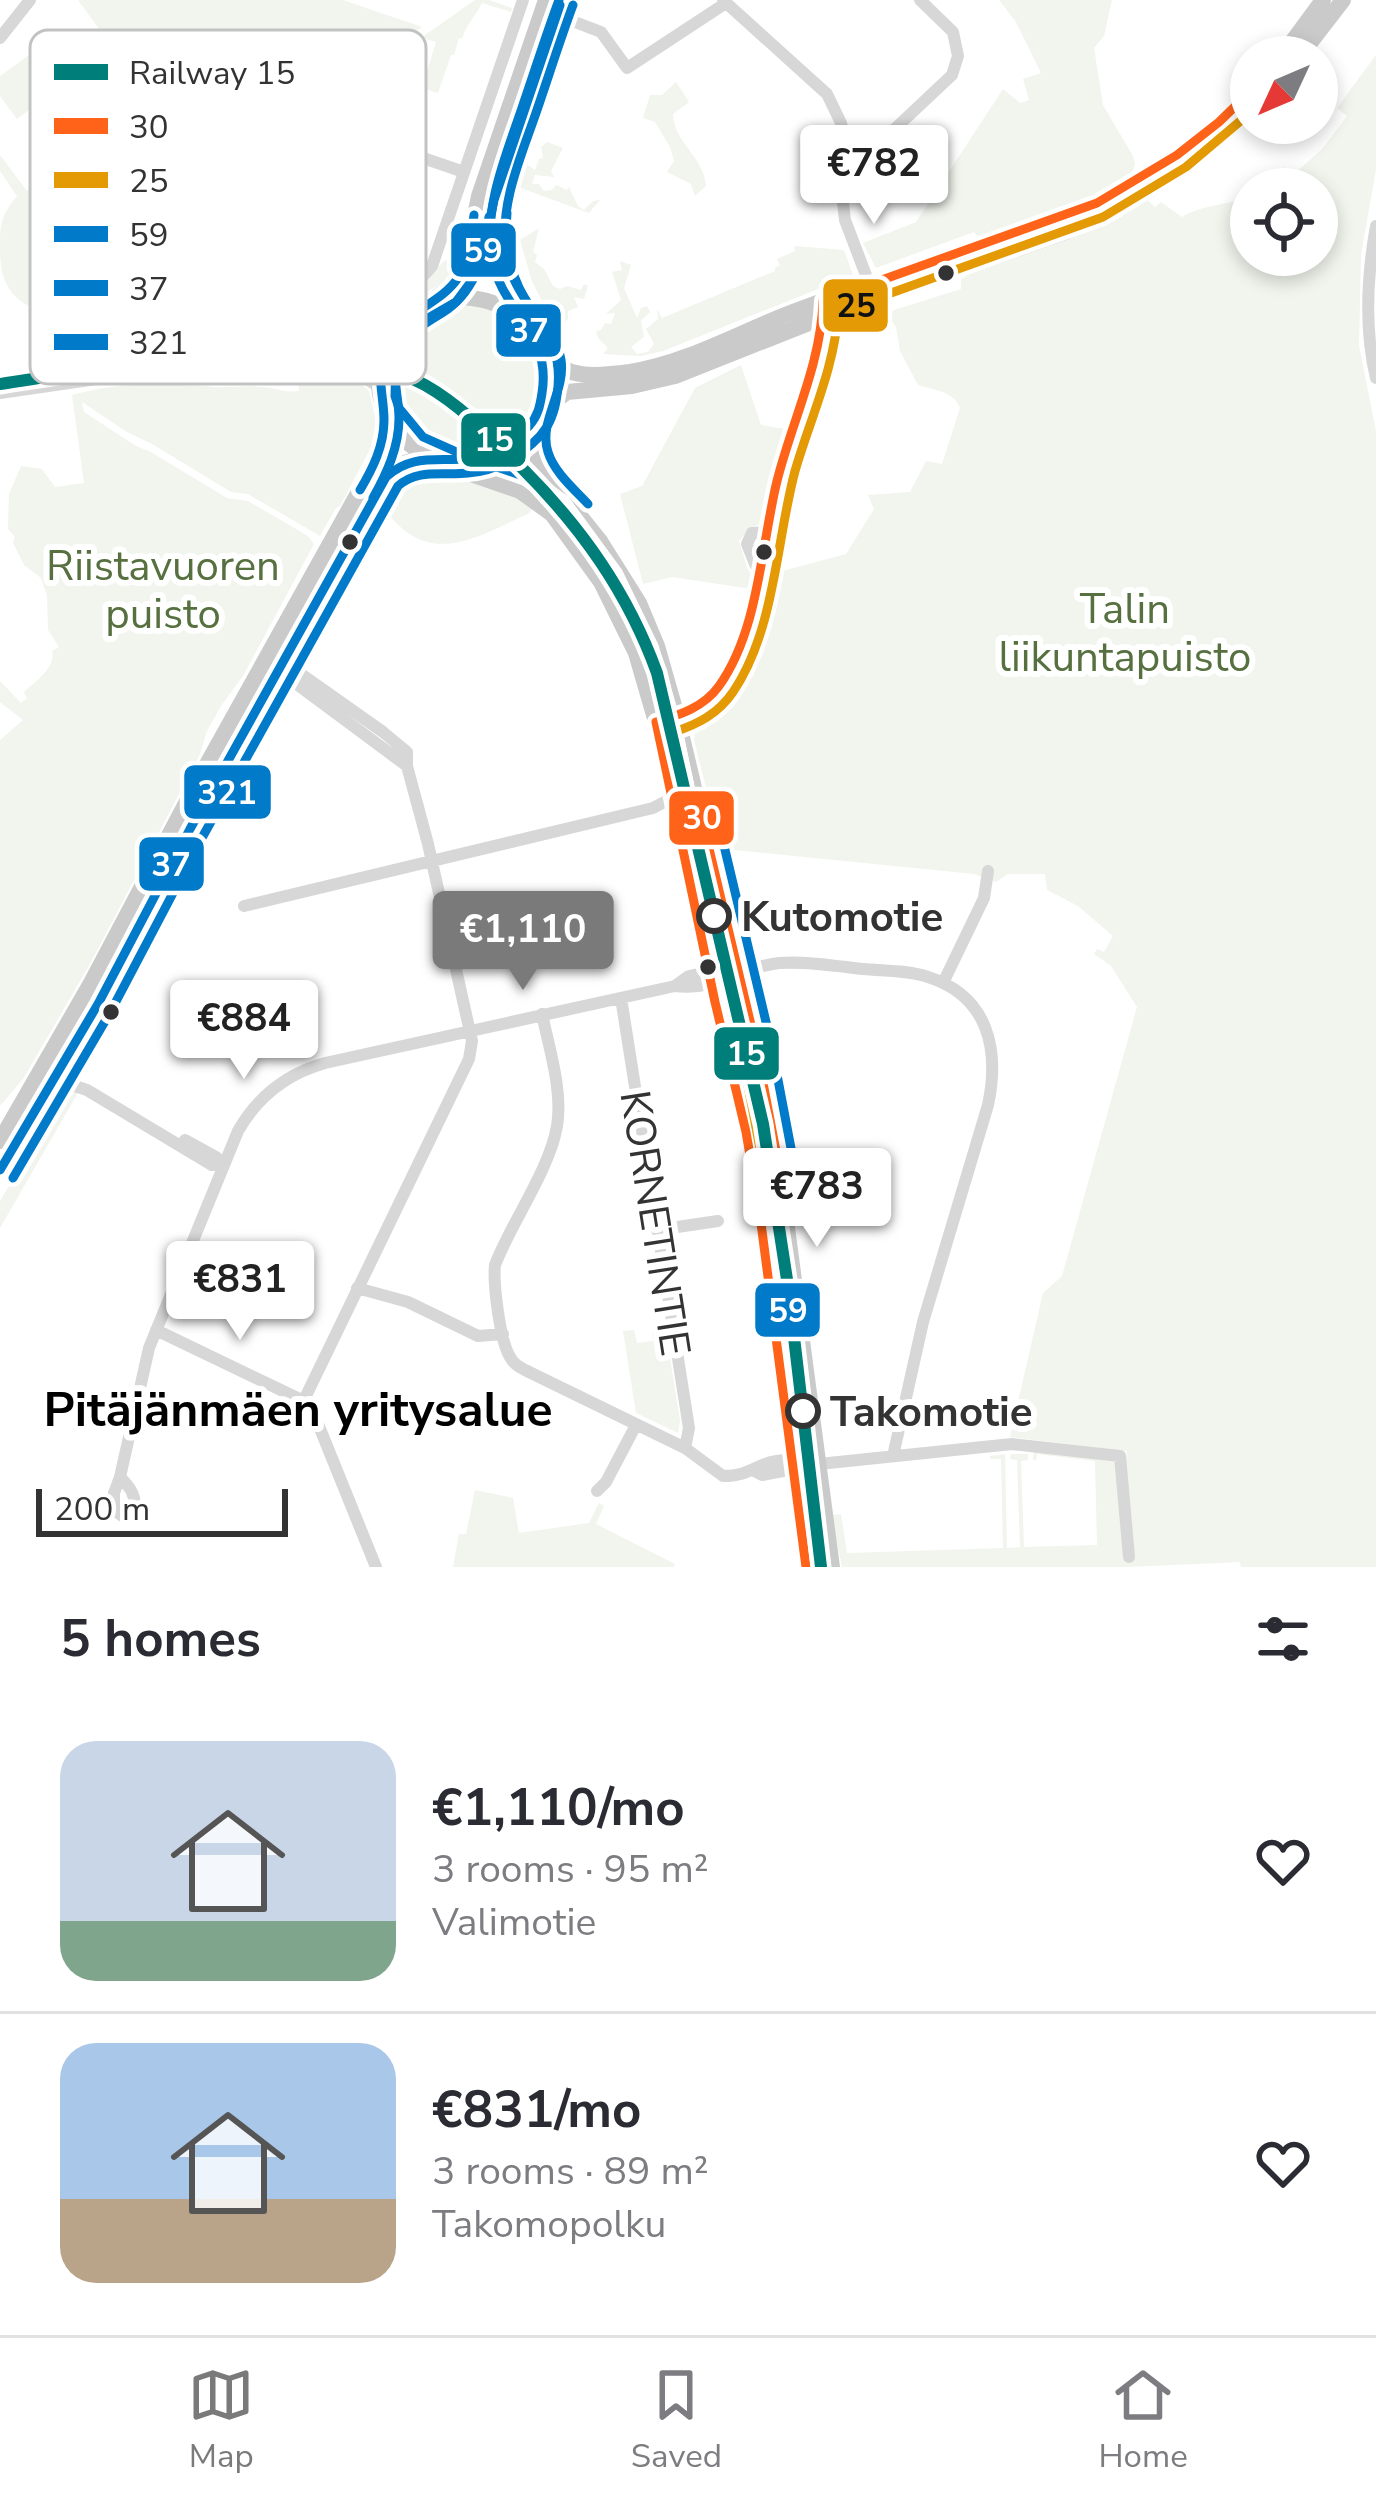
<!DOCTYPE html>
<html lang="en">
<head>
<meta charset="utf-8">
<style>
  body { margin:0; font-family:"Nunito Sans",sans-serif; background:#f2f2f3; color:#2b2b33; height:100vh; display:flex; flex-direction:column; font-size:45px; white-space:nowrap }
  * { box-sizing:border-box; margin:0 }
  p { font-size:39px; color:#7c7c81 }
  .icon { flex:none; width:66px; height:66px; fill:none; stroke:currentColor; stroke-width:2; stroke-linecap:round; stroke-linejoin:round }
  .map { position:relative; height:1567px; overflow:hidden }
  .details { display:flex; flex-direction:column; background:#fff; flex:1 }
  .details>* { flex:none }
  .needle { width:78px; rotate:226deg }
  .buttons { position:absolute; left:1230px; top:36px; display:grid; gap:24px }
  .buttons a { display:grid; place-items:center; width:108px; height:108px; border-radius:50%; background:#fff; box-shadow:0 6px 18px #0003; font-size:60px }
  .scale { position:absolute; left:36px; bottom:30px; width:252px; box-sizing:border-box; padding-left:12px; border:6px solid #333; border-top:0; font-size:33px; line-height:42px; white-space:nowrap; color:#333; -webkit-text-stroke:9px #fff; paint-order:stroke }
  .price { position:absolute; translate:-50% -102px; padding:0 27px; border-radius:12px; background:#fff; color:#222; font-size:39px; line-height:78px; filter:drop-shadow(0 3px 6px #0008) }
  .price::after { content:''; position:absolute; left:50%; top:72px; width:36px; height:27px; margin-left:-18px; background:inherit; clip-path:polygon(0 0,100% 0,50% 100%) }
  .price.on { background:#7a7a7a; color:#fff }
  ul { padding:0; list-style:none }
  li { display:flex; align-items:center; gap:36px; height:300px; padding:0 60px }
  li+li { border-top:3px solid #e1e1e2 }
  li span { display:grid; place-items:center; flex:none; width:336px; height:240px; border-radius:36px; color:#555 }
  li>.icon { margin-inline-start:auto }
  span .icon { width:144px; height:144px; fill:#fffc; stroke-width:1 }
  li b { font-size:51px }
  h2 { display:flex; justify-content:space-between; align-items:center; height:144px; padding:0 60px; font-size:51px }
  .dock { display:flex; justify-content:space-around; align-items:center; height:168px; border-top:3px solid #e1e1e2; background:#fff; font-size:33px; color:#7c7c81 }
  .dock a { display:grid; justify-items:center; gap:6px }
  .dock .on { color:#7a7a7a }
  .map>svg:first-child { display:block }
  .green { fill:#f1f5ed }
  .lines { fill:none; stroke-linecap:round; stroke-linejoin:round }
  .minor { stroke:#d7d7d7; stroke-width:12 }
  .major { stroke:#cacaca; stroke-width:16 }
  .bus-1-casing { stroke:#fff; stroke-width:18 }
  .bus-2-casing { stroke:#fff; stroke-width:18 }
  .bus-3-casing { stroke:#fff; stroke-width:18 }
  .bus-4-casing { stroke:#fff; stroke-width:18 }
  .bus-5-casing { stroke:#fff; stroke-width:18 }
  .bus-1 { stroke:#ff6319; stroke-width:9 }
  .bus-2 { stroke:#e39a05; stroke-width:9 }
  .bus-3 { stroke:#007ac9; stroke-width:9 }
  .bus-4 { stroke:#007ac9; stroke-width:9 }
  .bus-5 { stroke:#007ac9; stroke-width:9 }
  .rail-1-casing { stroke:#fff; stroke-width:21 }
  .rail-1 { stroke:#007e79; stroke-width:12 }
  .bus-dot { fill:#333; stroke:#fff; stroke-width:4.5 }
  .stop-dot { fill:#fff; stroke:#333; stroke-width:6 }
  .labels { text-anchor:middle; stroke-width:12; stroke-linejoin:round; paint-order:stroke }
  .park-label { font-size:42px; fill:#56703f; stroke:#fff }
  .stop-label { font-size:42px; font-weight:bold; fill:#333; stroke:#fff; text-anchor:start }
  .street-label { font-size:42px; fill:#333; stroke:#fff }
  .quarter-label { font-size:48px; font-weight:bold; fill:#000; stroke:#fff }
  .key { fill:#fff; stroke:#c2c2c2; stroke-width:3 }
  .key-label { font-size:33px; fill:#333 }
  .line-badge { stroke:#fff; stroke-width:4.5 }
  .badge-label { font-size:33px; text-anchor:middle; font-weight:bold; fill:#fff }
  .pale-badge-label { font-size:33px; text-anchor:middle; font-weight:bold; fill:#111 }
</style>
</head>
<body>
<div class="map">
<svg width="1376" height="1567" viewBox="0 0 1376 1567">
  <rect width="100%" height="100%" fill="#fff"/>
  <path class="green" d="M78,0h265l79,27 -21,14 -3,13 77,-54h14l23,8 -1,4 -29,-9c-6,13 -16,21 -20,36l-3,-1 -5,17h-3l-13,38 -16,-5 14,-46 -11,-3 -8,11 -5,-1 -15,11 -4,-2 -6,17 -11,-2 -59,173c-15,24 -39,40 -54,63l8,22 -53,4 -152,22 -6,-40c-40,-9 -60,-25 -60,-66 0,-27 0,-34 17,-55l-17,-25v-16l27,36 131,-94 -32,-47 -8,5z
    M999,0h113l-8,36 -10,12 9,57 30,51 2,7 -3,13 -72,37 -81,25 -5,-6 -98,36 -13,-25 53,-21 87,-133 17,14 9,-3 -6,-21 18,-6 -25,-51z
    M50,40l25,35 -58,44 -17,-23v-20z
    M1376,55v115l-15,84 -2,92 17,85v1136h-135l-1,-5 -111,5h-287l-11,-52 10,-1 6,39 156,-5 -2,-89h-11v-3l15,-2 2,94 13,-1 -3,-87 -7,-1 1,-5h17v6l-7,1 3,86 73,-2 -2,-84 -58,-7 -1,6h-3l1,-11 92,10 1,-8 -117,-14 33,-144 19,-17 75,-269 -26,-41 -17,-12 3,-5 7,3 9,-16 -35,-30 -31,-16 -2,-16h-37l-12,8 -22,-8 -249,-25 -6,-9 -25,-100c3,-29 29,-40 43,-64 18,-31 27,-67 34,-102l75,-20 28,-45 -6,-14 42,-3 16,-31 16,3 18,-56c-6,-17 -26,-18 -42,-23l-18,-34 -4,-24 -7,-9 2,-7 70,-22v-10l14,-8 171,-72 9,8 6,-5 21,15c21,-13 47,-11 69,-22v60h66v-66h-59l26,-22 9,8 29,-26 25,-33 -10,-8z
    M676,82l13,20 -16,12c1,29 31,43 33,72l-11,10 -4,-12 -24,-12 7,-11 -4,-14 -15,-25 -12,-4 7,-23h12z
    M527,135l2,1 -4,16 3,13 7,5 4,-11 4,-1 -2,-11 6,-5 16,6 -12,23 3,6 -19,-2 -3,9h7l5,7 8,-1 4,-5 11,5 2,-3 9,19 6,4 9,-9 7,-1 -11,13 -71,-26 1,-26z
    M539,228l-6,24 4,3 -2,7 9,7 9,17 7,3 7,-3 14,4 3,-6 4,2 -4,13 -10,-2 4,10 -10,4v8l-4,4 -9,-21 -11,3 -13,-26 -11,-39z
    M794,246l50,4 9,25 -190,76 -22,5 -38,-2 5,-6 -10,-10 -2,-7 5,-1 4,-7 6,1 4,-11 -9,1 15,-14 -9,-28 10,-2 -2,-9 11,4 -7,23 13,30 4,-10 6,-2 3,6 -9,9 3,16 -13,10 6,7 11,-2 6,-8 -8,-15 12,-10 -1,-10 5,9 113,-47v-3l5,-3 -3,-6 18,-8z
    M456,255l4,1c-13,33 -32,31 -57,52 -13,11 -20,25 -36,34 -9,4 -18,3 -29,3l-7,-7c-3,-39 51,-29 76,-40 23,-11 25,-35 49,-43z
    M448,303c14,2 33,0 46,7 58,30 57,97 4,131 -33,-32 -67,-60 -111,-75 10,-37 26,-50 61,-63z
    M741,365l20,60 25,4 -22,94 -14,5 -11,13 8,26 7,13 -2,9 -80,-12 -29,7 -23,-90 22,-8 53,-98z
    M297,374l58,4 14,13 7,30 -1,19 -35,66 -4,2 -16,28 -72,-42 -17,-2 -79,-48 -25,-12 -45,-30 2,10 52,34 13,5 78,47 21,3 60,35 6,8 -71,132 -22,30 -14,25 -7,23 -109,208 -68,117 -23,27v-366l23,-20 -23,-18v-21l21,22 6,-5 -3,-6c11,-11 32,-23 28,-41l7,-4 -11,-17 -1,-34 -6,-18 -17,-13 -11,-22 2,-6 -7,-8 1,-35 12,-28 21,3 13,18 29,-4 -12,-88c47,-13 91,-12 142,-8 16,1 32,-2 48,0 15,1 22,6 37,4z
    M386,376l52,25 52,44 -25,5 -46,-3 -29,-37z
    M516,449l6,15 70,72 46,75 30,94 -9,7 -85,-178 -109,-68 19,-2z
    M423,467l70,17 42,22 -7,8c-38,16 -82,46 -120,19 -10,-7 -19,-18 -28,-28 9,-20 19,-35 43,-38z
    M752,1061l11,45 39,276 -14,1 -55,-317z
    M79,1091l-79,137v-27l64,-107z
    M634,1330l3,13 16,-2 -1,-9 10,-2 2,9h3l13,82 -2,12 -42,-20 -13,-82z
    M475,1490l38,8 6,35 70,-10 10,-20 5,3 -8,18 79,40 -1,3h-221l6,-33h7z"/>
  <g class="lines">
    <path class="minor" d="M723,0l104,94 14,29 6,22 -5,49 3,26 27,71
      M554,14l47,18 26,36 99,-65
      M0,38l30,-38
      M380,73l-55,161 1,7 5,5 76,27 12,9
      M385,145l79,27
      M847,163l21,-9 84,-79 6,-19 -5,-24 -33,-32
      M1376,226c-9,50 -12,102 0,152
      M313,355c-3,-45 14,-59 58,-60
      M316,370c6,-15 5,-44 15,-55 10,-11 23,-9 36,-12 26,-6 47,-14 65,-37l91,-266
      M0,380l203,-31 73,-2 78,4 11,-4 30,-19
      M0,393l138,-20 148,-4 60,3 16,4 17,11
      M760,576l-13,-32 5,-11 17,-1
      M281,660l102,72 24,20v14l21,78 44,197 -3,18 -165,341
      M275,668l132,98
      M656,722l28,-9 25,-15 12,-15 13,-28 20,-52 22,-119 32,-105 16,-63
      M244,906l409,-98 19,-10
      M733,971c16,-1 31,-6 46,-8 28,-2 57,3 84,6 21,2 45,1 65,8 60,19 72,72 60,128l-65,217 -30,134
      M943,983l41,-85 4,-27
      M675,986l14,-10 24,-5
      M621,998l68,430 -4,20
      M542,1014c7,34 21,77 15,112 -7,43 -46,97 -62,139 -2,19 5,76 15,92 4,7 8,9 15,13l160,78 38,28c17,0 24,-4 37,-10 19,-9 40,-6 59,-2
      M49,1070l20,14 18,6 125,75h11
      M185,1140l31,17 7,8
      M657,1230l61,-9
      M357,1288l51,14 70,34 25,-2
      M156,1330l154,74 66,163
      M754,1471l8,4 57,-11 193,-20 108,12 9,101
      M120,1477c10,10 16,18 15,33l-11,7 -10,-7v-17l6,-16 29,-129 89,-217c20,-35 48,-57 87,-68l350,-77c26,3 41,-3 63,-15
      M597,1491l9,-9 30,-57"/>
    <path class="major" d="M1281,57l42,-57
      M1299,57l44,-57
      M460,297c120,5 109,161 -3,162 -94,0 -105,-133 -24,-159 8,-3 18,-3 27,-3z
      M436,298l17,-14 12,-19 14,-69 67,-196
      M516,311l-19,-33 -6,-24 3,-55 12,-42 53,-157
      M545,355c21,25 55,21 85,17 57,-9 110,-40 163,-60 66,-25 133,-47 199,-71 35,-12 70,-22 103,-38 58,-27 112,-66 156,-112
      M538,413l29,-21 65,-6 43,-10 149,-59 241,-85 73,-35 44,-27 69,-61
      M532,422l-1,19 4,19 65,81 39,62 18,43 20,70 91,384 11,67 53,400
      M435,457l27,14 58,20 32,23 49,68 35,71 20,69 59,280 31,130 13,76 47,359
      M0,1141l91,-158 110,-208 174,-312 7,-20 3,-28
      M0,1170l98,-166 92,-175 125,-222 62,-119 21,-23 30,-9"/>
    <defs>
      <path id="bus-1" d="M701,815l55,231 24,126
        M806,1567l-47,-359 -13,-76 -31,-130 -59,-280c24,-7 48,-15 63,-36 40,-56 42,-140 58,-205 15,-60 44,-117 46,-180l274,-98 80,-48 42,-33 32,-31"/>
      <path id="bus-2" d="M686,818l55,231 24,126
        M821,1565l-47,-359 -13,-77 -31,-130 -56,-267c24,-8 44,-18 59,-40 42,-62 43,-150 62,-221 15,-52 40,-104 43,-159l265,-95 83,-50 65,-55"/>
      <path id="bus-3" d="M560,5l-66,195 -15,71 -23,31 -31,18 -17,17 -12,26 -1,33 4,12 24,29 45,20 58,20 36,26 52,71 36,74 21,71 59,280 31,130 13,77 47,359
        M507,213c-3,37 4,68 26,98 12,15 25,29 28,49 5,31 -23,62 -13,92 6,20 26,37 40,52
        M716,812l55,231 23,121"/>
      <path id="bus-4" d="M360,490c13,-22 24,-44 24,-70 0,-24 -9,-49 1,-73 15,-35 53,-40 73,-69 12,-18 13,-42 16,-63
        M0,1170l98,-166 92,-175 196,-352c27,-25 54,-14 87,-19 22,-4 41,-16 56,-32 9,-10 11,-20 13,-33 10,-62 -41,-81 -50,-135 -9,-51 15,-105 31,-153 12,-35 23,-70 36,-105"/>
      <path id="bus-5" d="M373,498c14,-25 26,-51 26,-80 0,-22 -9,-45 0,-66 10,-22 30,-30 49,-43 31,-23 35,-56 41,-92
        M13,1178l98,-167 92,-175 195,-350c20,-18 45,-10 70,-13 28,-2 53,-17 72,-37 11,-12 15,-25 17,-41 11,-70 -43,-85 -51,-143 -7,-48 16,-98 31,-142 12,-35 23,-70 36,-105"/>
    </defs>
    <use href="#bus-1" class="bus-1-casing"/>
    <use href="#bus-2" class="bus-2-casing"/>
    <use href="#bus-3" class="bus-3-casing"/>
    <use href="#bus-4" class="bus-4-casing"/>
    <use href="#bus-5" class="bus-5-casing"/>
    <use href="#bus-1" class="bus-1"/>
    <use href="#bus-2" class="bus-2"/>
    <use href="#bus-3" class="bus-3"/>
    <use href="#bus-4" class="bus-4"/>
    <use href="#bus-5" class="bus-5"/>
    <defs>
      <path id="rail-1" d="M0,384c114,-17 322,-56 425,1 37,21 67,53 97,83 60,60 106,125 135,205l106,451 25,162 33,281"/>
    </defs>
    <use href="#rail-1" class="rail-1-casing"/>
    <use href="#rail-1" class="rail-1"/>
  </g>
  <g class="bus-dot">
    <circle cx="946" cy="273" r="10"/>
    <circle cx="350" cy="542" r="10"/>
    <circle cx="764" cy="552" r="10"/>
    <circle cx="708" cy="967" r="10"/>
    <circle cx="111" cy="1012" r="10"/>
  </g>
  <g class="stop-dot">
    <circle cx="714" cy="916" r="15"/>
    <circle cx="803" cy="1411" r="15"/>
  </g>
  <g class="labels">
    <g class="park-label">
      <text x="163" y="580">Riistavuoren<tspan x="163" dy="48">puisto</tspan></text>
      <text x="1125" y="623">Talin<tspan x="1125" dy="48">liikuntapuisto</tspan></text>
    </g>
    <g class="stop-label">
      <text x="741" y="931">Kutomotie</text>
      <text x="830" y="1426">Takomotie</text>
    </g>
    <g class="street-label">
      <text transform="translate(656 1223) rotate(81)" y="15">KORNETINTIE</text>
    </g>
    <g class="quarter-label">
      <text x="298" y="1426">Pitäjänmäen yritysalue</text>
    </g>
  </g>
  <rect x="30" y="30" width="396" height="354" rx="18" class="key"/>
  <rect x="54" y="64" width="54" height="16" fill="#007e79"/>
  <rect x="54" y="118" width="54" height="16" fill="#ff6319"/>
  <rect x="54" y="172" width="54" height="16" fill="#e39a05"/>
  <rect x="54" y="226" width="54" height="16" fill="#007ac9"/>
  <rect x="54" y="280" width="54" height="16" fill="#007ac9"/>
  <rect x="54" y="334" width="54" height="16" fill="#007ac9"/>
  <g class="key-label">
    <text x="129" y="84">Railway 15</text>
    <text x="129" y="138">30</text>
    <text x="129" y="192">25</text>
    <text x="129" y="246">59</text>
    <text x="129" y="300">37</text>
    <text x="129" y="354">321</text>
  </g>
  <g class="line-badge">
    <rect x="449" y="221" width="69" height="58" rx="12" fill="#007ac9"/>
    <rect x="821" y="277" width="69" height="57" rx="12" fill="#e39a05"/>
    <rect x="494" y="302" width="69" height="57" rx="12" fill="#007ac9"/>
    <rect x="459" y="411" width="69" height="58" rx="12" fill="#007e79"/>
    <rect x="182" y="763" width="91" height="58" rx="12" fill="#007ac9"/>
    <rect x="667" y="789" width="69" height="58" rx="12" fill="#ff6319"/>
    <rect x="137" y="835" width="69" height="58" rx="12" fill="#007ac9"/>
    <rect x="712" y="1025" width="69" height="57" rx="12" fill="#007e79"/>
    <rect x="753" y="1281" width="69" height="58" rx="12" fill="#007ac9"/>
  </g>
  <g class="badge-label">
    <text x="483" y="262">59</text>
    <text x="529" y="342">37</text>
    <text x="494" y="451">15</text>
    <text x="227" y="804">321</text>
    <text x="702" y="829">30</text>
    <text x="171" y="876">37</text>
    <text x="746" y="1065">15</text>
    <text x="788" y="1322">59</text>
  </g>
  <g class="pale-badge-label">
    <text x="856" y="317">25</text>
  </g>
</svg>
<div class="buttons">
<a><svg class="needle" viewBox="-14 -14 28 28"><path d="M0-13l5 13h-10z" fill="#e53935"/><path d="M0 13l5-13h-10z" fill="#7c7c81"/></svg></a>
<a><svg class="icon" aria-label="locate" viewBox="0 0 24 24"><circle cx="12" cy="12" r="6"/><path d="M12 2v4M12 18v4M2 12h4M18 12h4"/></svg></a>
</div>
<div class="scale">200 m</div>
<b class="price" style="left:874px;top:227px">€782</b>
<b class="price on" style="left:523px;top:993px">€1,110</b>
<b class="price" style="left:244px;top:1082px">€884</b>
<b class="price" style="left:817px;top:1250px">€783</b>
<b class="price" style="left:240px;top:1343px">€831</b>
</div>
<section class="details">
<h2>5 homes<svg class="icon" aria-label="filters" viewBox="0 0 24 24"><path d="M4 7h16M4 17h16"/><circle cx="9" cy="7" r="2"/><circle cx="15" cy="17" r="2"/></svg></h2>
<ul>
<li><span style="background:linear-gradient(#c9d6e8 75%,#7fa58c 0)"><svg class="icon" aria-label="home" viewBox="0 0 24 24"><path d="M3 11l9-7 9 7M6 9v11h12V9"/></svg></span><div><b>€1,110/mo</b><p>3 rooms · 95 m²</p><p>Valimotie</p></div><svg class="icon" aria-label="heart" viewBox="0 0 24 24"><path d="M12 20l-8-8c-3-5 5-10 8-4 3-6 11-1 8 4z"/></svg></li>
<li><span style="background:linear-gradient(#a9c7e8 65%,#b9a48a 0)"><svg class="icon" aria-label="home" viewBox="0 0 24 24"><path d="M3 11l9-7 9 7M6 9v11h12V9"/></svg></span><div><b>€831/mo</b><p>3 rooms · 89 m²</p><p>Takomopolku</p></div><svg class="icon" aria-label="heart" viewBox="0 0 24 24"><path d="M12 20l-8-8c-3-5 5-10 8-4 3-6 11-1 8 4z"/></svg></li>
</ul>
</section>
<nav class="dock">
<a class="on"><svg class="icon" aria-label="map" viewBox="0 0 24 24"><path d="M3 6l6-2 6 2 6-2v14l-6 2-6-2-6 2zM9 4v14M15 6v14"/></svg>Map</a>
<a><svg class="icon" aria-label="saved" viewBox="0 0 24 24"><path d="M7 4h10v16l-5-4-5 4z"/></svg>Saved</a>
<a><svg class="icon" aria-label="home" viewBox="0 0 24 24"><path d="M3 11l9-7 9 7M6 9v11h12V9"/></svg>Home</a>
</nav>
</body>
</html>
